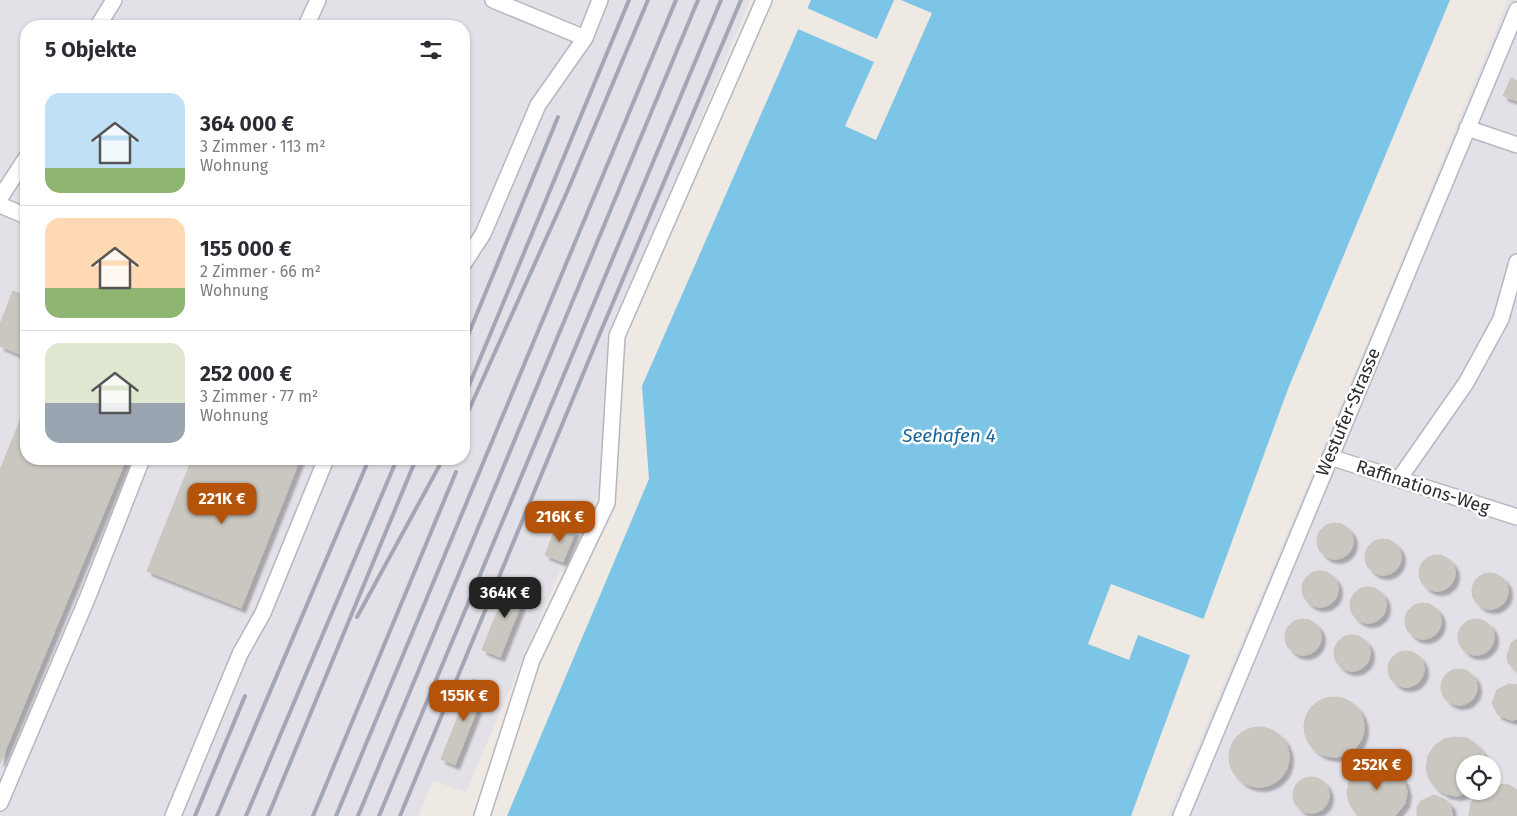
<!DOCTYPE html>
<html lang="de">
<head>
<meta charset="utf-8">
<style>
  body { margin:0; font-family:"Fira Sans",sans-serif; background:#f7f7f7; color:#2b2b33; height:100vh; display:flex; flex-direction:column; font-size:19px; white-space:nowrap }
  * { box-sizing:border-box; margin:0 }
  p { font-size:16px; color:#7c7c81 }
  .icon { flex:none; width:28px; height:28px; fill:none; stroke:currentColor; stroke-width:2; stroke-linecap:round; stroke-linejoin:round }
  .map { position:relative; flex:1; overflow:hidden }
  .panel { position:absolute; left:20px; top:20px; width:450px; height:445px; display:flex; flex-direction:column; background:#fff; border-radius:20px; box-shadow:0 1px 4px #0004 }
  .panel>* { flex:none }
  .tools { position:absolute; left:1456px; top:755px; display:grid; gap:10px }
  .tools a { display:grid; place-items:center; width:45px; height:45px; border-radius:50%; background:#fff; box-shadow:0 1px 4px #0004; font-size:25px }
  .price { position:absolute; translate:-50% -42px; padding:0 11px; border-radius:10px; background:#b45309; color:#fff; font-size:16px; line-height:32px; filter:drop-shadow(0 1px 2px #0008) }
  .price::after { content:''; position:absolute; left:50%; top:30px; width:15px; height:11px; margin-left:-8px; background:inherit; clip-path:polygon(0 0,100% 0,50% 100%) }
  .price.on { background:#222; color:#fff }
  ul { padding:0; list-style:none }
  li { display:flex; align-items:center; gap:15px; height:125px; padding:0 25px }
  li+li { border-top:1px solid #e1e1e2 }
  li span { display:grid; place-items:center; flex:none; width:140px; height:100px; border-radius:15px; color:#555 }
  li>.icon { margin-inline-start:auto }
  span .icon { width:60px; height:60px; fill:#fffc; stroke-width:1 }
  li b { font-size:21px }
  h2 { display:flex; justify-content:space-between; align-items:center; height:60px; padding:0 25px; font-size:21px }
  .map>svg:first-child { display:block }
  .industrial { fill:#e3e1e7; fill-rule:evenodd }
  .water { fill:#7dc5e7 }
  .pier { fill:#eee9e2 }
  .building { fill:#cac7c0; stroke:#c9c5bb; filter:url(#shadow) }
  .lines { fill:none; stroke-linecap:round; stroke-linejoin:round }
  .lane-casing { stroke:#b5b7c0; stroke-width:18 }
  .lane { stroke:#fff; stroke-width:15 }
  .rail { stroke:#a4a6b6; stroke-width:4 }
  .labels { text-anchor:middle; stroke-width:5; stroke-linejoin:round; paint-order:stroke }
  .street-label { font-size:18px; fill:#2e2e2e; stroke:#fff }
  .water-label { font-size:19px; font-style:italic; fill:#186598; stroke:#fff }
</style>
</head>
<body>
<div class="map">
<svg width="1517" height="816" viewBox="0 0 1517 816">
  <defs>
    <filter id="shadow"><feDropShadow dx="4.5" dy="4.5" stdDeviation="1" flood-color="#0004"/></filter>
  </defs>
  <rect width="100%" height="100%" fill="#eee9e2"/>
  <path class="industrial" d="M0,0h750l-139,336 -12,158 -35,79 -4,-2 -94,221 -33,-11 -15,35h-418zM26,26h438v433h-438z
    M1508,0h9v816h-349l213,-506zM1465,764h27v27h-27z"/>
  <path class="water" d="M811,0h639l-162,389 -157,427h-624l142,-337 -7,-93z"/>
  <path class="pier" d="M894,0h7l31,13 -56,127 -31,-14 29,-64 -76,-33 9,-21 70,31z
    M1111,584l95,36 -14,36 -54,-21 -9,25 -41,-16z"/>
  <path class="building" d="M1511,78l6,3v20l-14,-5z
    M13,291l13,5v61l-26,-11v-22z
    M26,406v53h100l-126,304v-293z
    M192,459h108l-59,149 -94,-37z
    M1317 541a18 18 0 1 1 36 0a18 18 0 1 1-36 0Z
    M557,524l18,8 -12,30 -18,-7z
    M1365 557a18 18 0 1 1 36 0a18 18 0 1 1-36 0Z
    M1419 573a18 18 0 1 1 36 0a18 18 0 1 1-36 0Z
    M1302 589a18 18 0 1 1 36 0a18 18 0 1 1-36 0Z
    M1472 591a18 18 0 1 1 36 0a18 18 0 1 1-36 0Z
    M510,580l18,7 -28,70 -18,-7z
    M1350 605a18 18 0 1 1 36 0a18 18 0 1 1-36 0Z
    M1405 621a18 18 0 1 1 36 0a18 18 0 1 1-36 0Z
    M1285 637a18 18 0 1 1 36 0a18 18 0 1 1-36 0Z
    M1458 637a18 18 0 1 1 36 0a18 18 0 1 1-36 0Z
    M1334 653a18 18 0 1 1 36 0a18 18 0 1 1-36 0Z
    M1517,639v32l-9,-8 -1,-7 4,-13z
    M1388 669a18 18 0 1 1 36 0a18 18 0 1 1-36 0Z
    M1441 687a18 18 0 1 1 36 0a18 18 0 1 1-36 0Z
    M473,679l14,5 -32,81 -14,-6z
    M1509,684l8,1v34l-6,1 -13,-5 -6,-12 5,-13z
    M1304 727a30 30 0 1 1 60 0a30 30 0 1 1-60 0Z
    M1229 757a30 30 0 1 1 60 0a30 30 0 1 1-60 0Z
    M1455,737l12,1 10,7 7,9 2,10h-21v27h7l-15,5 -11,-2 -10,-6 -7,-9 -3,-11 2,-12 6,-10 10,-7z
    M1376,763l11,2 10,6 7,10 3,11 -2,11 -10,13h-37l-8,-11 -3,-11 2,-12 6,-10 9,-7z
    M1293 795a18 18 0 1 1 36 0a18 18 0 1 1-36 0Z
    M1498,784l11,1 8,5v26h-48l2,-13 6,-10 15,-2v-6z
    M1434,795l12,5 5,6 1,10h-35v-9l4,-6z"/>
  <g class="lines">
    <defs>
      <path id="lane" d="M493,0l92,38
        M98,26l16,-26
        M306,26l12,-26
        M1467,128l50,17
        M0,198l26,-40
        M0,205l26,11
        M464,263l19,-29 55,-129 47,-67 15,-38
        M1330,457l187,60
        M1399,479l67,-96 35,-64 16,-57
        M0,803l87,-204 55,-140
        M173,816l67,-162 23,-41 63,-154
        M482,816l50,-156 75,-157 10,-167 147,-336
        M1181,816l336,-806"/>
    </defs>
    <use href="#lane" class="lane-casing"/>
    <use href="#lane" class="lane"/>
    <path class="rail" d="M464,345l94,-228
      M465,395l164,-395
      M464,421l103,-229 81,-192
      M357,617l86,-158
      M195,816l50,-120
      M217,816l152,-357
      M246,816l151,-357
      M268,816l148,-357
      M313,816l143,-344
      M336,816l340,-816
      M358,816l340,-816
      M379,816l342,-816
      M400,816l198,-478 143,-338"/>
  </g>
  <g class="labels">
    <g class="street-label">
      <text transform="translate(1348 412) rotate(-67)" y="6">Westufer-Strasse</text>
      <text transform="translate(1423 487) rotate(18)" y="6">Raffinations-Weg</text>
    </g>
    <g class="water-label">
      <text x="949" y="442">Seehafen 4</text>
    </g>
  </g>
</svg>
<div class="tools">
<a><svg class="icon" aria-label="locate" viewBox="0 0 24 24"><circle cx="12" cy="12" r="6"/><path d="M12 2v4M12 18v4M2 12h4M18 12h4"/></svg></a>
</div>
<b class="price" style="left:222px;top:525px">221K €</b>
<b class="price" style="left:560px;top:543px">216K €</b>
<b class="price on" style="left:505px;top:619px">364K €</b>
<b class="price" style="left:464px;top:722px">155K €</b>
<b class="price" style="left:1377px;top:791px">252K €</b>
<section class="panel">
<h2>5 Objekte<svg class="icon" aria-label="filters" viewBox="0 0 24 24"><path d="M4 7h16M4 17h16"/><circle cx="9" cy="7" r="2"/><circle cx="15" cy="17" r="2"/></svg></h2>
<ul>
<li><span style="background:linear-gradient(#bfe0f5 75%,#8fb573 0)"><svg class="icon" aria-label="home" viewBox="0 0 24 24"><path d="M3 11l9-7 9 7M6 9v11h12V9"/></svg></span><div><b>364 000 €</b><p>3 Zimmer · 113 m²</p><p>Wohnung</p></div></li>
<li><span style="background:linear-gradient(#ffd9b3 70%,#8fb573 0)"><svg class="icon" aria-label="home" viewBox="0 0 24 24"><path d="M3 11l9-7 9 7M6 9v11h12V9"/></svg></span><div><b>155 000 €</b><p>2 Zimmer · 66 m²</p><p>Wohnung</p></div></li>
<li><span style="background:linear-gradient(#dfe7d0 60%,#9aa5b1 0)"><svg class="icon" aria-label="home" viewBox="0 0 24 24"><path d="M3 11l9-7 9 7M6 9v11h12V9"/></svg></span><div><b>252 000 €</b><p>3 Zimmer · 77 m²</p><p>Wohnung</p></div></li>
</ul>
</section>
</div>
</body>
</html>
